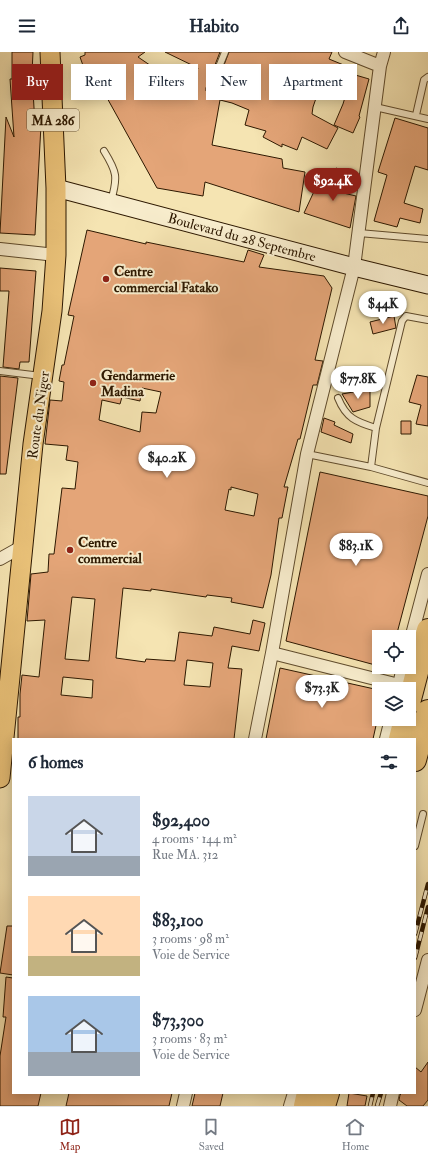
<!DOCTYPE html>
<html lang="en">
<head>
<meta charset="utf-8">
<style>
  body { margin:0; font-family:"IM FELL Double Pica",serif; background:#f2f2f3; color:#1f2937; height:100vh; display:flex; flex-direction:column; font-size:15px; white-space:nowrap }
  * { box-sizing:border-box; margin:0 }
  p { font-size:13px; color:#747a83 }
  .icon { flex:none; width:22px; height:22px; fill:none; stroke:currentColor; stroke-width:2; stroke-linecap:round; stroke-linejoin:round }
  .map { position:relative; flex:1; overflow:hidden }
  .drawer { position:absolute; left:12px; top:686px; width:404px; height:356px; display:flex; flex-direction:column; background:#fff; border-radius:0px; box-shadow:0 2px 10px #0003 }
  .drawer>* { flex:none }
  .top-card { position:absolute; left:12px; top:12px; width:404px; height:36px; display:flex; gap:8px }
  .fabs { position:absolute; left:372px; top:578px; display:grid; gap:8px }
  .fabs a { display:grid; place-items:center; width:44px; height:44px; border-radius:0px; background:#fff; box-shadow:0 2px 10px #0003; font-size:20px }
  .price { position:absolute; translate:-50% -34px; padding:0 9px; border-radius:14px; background:#fff; color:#222; font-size:13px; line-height:26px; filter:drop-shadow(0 1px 2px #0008) }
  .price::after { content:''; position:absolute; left:50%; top:24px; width:12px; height:9px; margin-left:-6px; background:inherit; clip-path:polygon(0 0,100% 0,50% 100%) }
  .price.current { background:#8f2418; color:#fff }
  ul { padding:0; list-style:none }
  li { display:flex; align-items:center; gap:12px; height:100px; padding:0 16px }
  li span { display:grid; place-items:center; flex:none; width:112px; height:80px; border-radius:0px; color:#555 }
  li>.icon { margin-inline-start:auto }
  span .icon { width:48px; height:48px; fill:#fffc; stroke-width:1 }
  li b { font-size:17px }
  h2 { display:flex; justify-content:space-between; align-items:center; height:48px; padding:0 16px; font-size:17px }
  .chip { padding:0 14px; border-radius:0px; background:#fff; box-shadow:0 2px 10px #0003; font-size:14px; line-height:36px }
  .chip.current { background:#8f2418; color:#fff }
  header { display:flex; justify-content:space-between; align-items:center; height:52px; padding:0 16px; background:#fff; font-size:18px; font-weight:800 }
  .menu { display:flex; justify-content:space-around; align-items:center; height:56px; border-top:1px solid #e0e1e3; background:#fff; font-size:11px; color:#747a83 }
  .menu a { display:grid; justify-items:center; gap:2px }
  .menu .current { color:#8f2418 }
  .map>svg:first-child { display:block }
  .building { fill:#e4a578; stroke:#2d1800; fill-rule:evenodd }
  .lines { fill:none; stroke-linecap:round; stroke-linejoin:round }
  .lane-casing { stroke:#5f4b2c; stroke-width:8 }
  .street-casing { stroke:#5f4b2c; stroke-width:14 }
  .secondary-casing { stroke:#2d1800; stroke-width:19 }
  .primary-casing { stroke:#2d1800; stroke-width:21 }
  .highway-casing { stroke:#2d1800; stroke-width:24 }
  .lane { stroke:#f8edcd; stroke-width:6 }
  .street { stroke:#f8edcd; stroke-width:12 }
  .secondary { stroke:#f8edcd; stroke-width:17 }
  .primary { stroke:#eac279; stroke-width:19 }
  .highway { stroke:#eac279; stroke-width:22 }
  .rail-casing { stroke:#2d1800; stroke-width:4.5 }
  .rail { stroke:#f8edcd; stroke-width:3; stroke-dasharray:9; stroke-linecap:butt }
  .poi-dot { fill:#8f2418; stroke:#f8edcd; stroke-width:1.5 }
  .labels { text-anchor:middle; stroke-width:4; stroke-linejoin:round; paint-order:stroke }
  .shield { fill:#f8edcd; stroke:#6a583e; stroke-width:1 }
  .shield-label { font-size:13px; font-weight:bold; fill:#2d1800 }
  .street-label { font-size:14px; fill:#2d1800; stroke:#f8edcd }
  .poi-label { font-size:14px; font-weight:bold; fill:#2d1800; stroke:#f8edcd; text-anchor:start }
</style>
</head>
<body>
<header><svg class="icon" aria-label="menu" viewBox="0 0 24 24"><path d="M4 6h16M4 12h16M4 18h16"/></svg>Habito<svg class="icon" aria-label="share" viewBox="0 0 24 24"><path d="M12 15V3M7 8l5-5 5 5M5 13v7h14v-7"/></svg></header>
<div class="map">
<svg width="428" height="1054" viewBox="0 0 428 1054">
  <rect width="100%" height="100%" fill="#f5e4b2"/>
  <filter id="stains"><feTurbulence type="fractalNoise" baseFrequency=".005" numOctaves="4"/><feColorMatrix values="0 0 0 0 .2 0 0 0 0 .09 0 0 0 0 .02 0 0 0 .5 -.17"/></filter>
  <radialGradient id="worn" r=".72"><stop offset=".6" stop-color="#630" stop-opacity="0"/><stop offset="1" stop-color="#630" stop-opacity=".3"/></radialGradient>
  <path class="building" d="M12,0h21l-1,21 3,52h6l-6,110 -35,-2 6,-116 8,20 -4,-58h2z
    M85,0h60l-7,5 50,34 10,-23 -33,-16h55l-14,36v3l4,2 4,-2 15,-39h103l-3,7 22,9 -5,12 -21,-8 -12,35 -1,7 26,14 -11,21 -25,-12 -5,13 -15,-6v3l-19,-10 3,-6 -21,-6 4,-15 -17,-7 -12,-3 -8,45 70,14 1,9 22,4 -6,40 -94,-30 -2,14 -46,-8 -66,-119 -5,5 -6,-17 5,-2z
    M352,22l17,5 -10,37 1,1 -7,16 -19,-8 9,-21z
    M395,66l33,10v42l-13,-4 -11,37 19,6 -3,14 -20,-5 -3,9 -23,-6 13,-46 -9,-3z
    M336,116l11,4 -8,20 17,4 -6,32 -46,-15 13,-28 11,3z
    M87,178l59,14v-2l98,20 4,-12 16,5 -5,12 65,9 8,12 -17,72 8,1 -6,24h-4l-13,54h-2l-14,48h4l-6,31h-3l-8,57 -8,33 -32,-6 1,-4 -25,-3 -1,2 -55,-8v2l-28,-3 -7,70 29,4 1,-3 29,2 4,-29 33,4 2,-9 36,7 3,-14 12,3 -6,28 -27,-5 -4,22 14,1 -8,70h-216v-22h2v-23l2,-19 17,2 6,-57 -18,1 4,-47 17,-2 1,-18h5l8,-66 13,1 3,-27 -12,-2 2,-14 -23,-2 5,-44 12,1 2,-19 -5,-1 3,-16h2l10,-49 -6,-1zM142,336l19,4 -5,21 -14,-1 -2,20 -41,-12 3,-20 18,4 2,-7 18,4zM231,435l27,7 -4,22 -29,-6 4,-21 2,1zM72,545l23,2 -6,62 -24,-2zM187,608l26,3 -3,24 -26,-2zM63,625l30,3 -1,18 -31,-3z
    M0,216l36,3 -7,91h-9l-1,7 -16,-2 6,-76h-9z
    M394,264l2,12 -23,6 -3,-12z
    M417,323l11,2v49l-12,-2 5,-19 -12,-3z
    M0,324l18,2 -12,96h-6z
    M370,337v18l-17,5 -11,-18z
    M324,366l11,4 -1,3 19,9 -2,9 -30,-11z
    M401,369h10v13h-10z
    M320,420l108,24v20l-32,121h-17v29l-93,-25z
    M280,616l99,22v22l-6,27h-107z
    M7,874h6v49l-13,-2z
    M6,925l7,1v115h28l-3,13h-38v-50l6,-39h-3z
    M428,1010v38l-5,6h-16l-8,-6 1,-5 2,-2h13v-26l6,5z
    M69,1041h103l-3,13h-103z
    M195,1041h28l-3,13h-28z
    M349,1041l18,3 -2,10h-18z"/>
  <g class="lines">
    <defs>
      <path id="lane" d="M210,37l15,-37
        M375,55l53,12
        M416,63l8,-35 4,-3
        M104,99c13,21 14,26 7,50
        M359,181l69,6
        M0,319l41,5
        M338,346c8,20 18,24 38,30
        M307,402l64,13 57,16
        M371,415l5,-39 26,-107 4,-5 22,4
        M415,794l8,-32"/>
      <path id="street" d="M345,0l35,14
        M0,197l56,6
        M0,507l23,-13
        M409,594l19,-72
        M272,601l127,32
        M398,637l5,-22
        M255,687l17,-86 35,-199 47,-187 26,-201 4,-14
        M386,687l5,-20
        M415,958l13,-50
        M183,1054l3,-13
        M290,1054l4,-13
        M390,1054l3,-13"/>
      <path id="secondary" d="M56,136l298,79 74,18"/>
      <path id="primary" d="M0,726l33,-334 19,-133 4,-56v-67l-6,-136"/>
      <path id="highway" d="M409,651l19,-73
        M400,687l5,-20
        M415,708l13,-49
        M305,1054l3,-13
        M324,1054l4,-13"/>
    </defs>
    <use href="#lane" class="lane-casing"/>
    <use href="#street" class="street-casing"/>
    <use href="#secondary" class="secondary-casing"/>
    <use href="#primary" class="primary-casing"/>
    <use href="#highway" class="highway-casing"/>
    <use href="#lane" class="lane"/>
    <use href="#street" class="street"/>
    <use href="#secondary" class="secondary"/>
    <use href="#primary" class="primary"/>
    <use href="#highway" class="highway"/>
    <defs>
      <path id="rail" d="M415,882l13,-50
        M415,906l13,-51
        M370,1054l3,-13
        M377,1054l4,-13"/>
    </defs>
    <use href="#rail" class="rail-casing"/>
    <use href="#rail" class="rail"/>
  </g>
  <g class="poi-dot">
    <circle cx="106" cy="227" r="4"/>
    <circle cx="93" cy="331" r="4"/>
    <circle cx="70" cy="498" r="4"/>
  </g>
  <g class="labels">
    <rect class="shield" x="27" y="57" width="52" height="22" rx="3"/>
    <g class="shield-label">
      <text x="53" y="73">MA 286</text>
    </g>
    <g class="street-label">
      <text transform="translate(242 185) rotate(15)" y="5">Boulevard du 28 Septembre</text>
      <text transform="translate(38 363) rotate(-82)" y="5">Route du Niger</text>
    </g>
    <g class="poi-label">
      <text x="114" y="224">Centre<tspan x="114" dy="16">commercial Fatako</tspan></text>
      <text x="101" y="328">Gendarmerie<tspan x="101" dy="16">Madina</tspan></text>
      <text x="78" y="495">Centre<tspan x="78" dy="16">commercial</tspan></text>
    </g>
  </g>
  <rect width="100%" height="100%" filter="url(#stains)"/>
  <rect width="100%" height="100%" fill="url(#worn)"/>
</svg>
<div class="fabs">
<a><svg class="icon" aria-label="locate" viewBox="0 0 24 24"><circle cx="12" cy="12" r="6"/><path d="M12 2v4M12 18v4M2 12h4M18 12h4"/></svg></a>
<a><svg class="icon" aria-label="layers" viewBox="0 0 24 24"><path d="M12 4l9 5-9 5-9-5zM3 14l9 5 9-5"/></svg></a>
</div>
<b class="price current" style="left:333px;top:150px">$92.4K</b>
<b class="price" style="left:383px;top:273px">$44K</b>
<b class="price" style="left:358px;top:348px">$77.8K</b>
<b class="price" style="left:167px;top:427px">$40.2K</b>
<b class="price" style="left:356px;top:515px">$83.1K</b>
<b class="price" style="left:322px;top:657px">$73.3K</b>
<div class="top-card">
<a class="chip current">Buy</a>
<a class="chip">Rent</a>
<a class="chip">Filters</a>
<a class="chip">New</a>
<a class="chip">Apartment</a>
</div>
<section class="drawer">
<h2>6 homes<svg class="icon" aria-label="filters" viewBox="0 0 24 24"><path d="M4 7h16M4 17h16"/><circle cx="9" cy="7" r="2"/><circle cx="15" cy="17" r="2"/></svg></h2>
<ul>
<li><span style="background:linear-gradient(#c9d6e8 75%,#9aa5b1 0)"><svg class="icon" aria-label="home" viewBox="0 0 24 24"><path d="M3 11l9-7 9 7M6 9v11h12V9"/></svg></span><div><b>$92,400</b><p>4 rooms · 144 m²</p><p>Rue MA. 312</p></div></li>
<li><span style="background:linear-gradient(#ffd9b3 75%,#c2b280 0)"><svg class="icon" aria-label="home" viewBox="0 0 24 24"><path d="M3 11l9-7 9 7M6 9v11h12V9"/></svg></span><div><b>$83,100</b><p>3 rooms · 98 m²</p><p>Voie de Service</p></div></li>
<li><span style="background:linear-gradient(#a9c7e8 70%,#9aa5b1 0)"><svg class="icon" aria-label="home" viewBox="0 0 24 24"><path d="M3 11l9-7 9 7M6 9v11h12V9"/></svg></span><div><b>$73,300</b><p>3 rooms · 83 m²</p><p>Voie de Service</p></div></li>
</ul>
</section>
</div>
<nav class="menu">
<a class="current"><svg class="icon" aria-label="map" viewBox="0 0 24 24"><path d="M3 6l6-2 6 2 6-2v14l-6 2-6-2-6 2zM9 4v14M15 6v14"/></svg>Map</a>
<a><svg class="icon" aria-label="saved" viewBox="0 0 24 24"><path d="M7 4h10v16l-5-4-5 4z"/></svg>Saved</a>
<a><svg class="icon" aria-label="home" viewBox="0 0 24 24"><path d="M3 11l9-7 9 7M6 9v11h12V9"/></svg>Home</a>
</nav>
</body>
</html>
